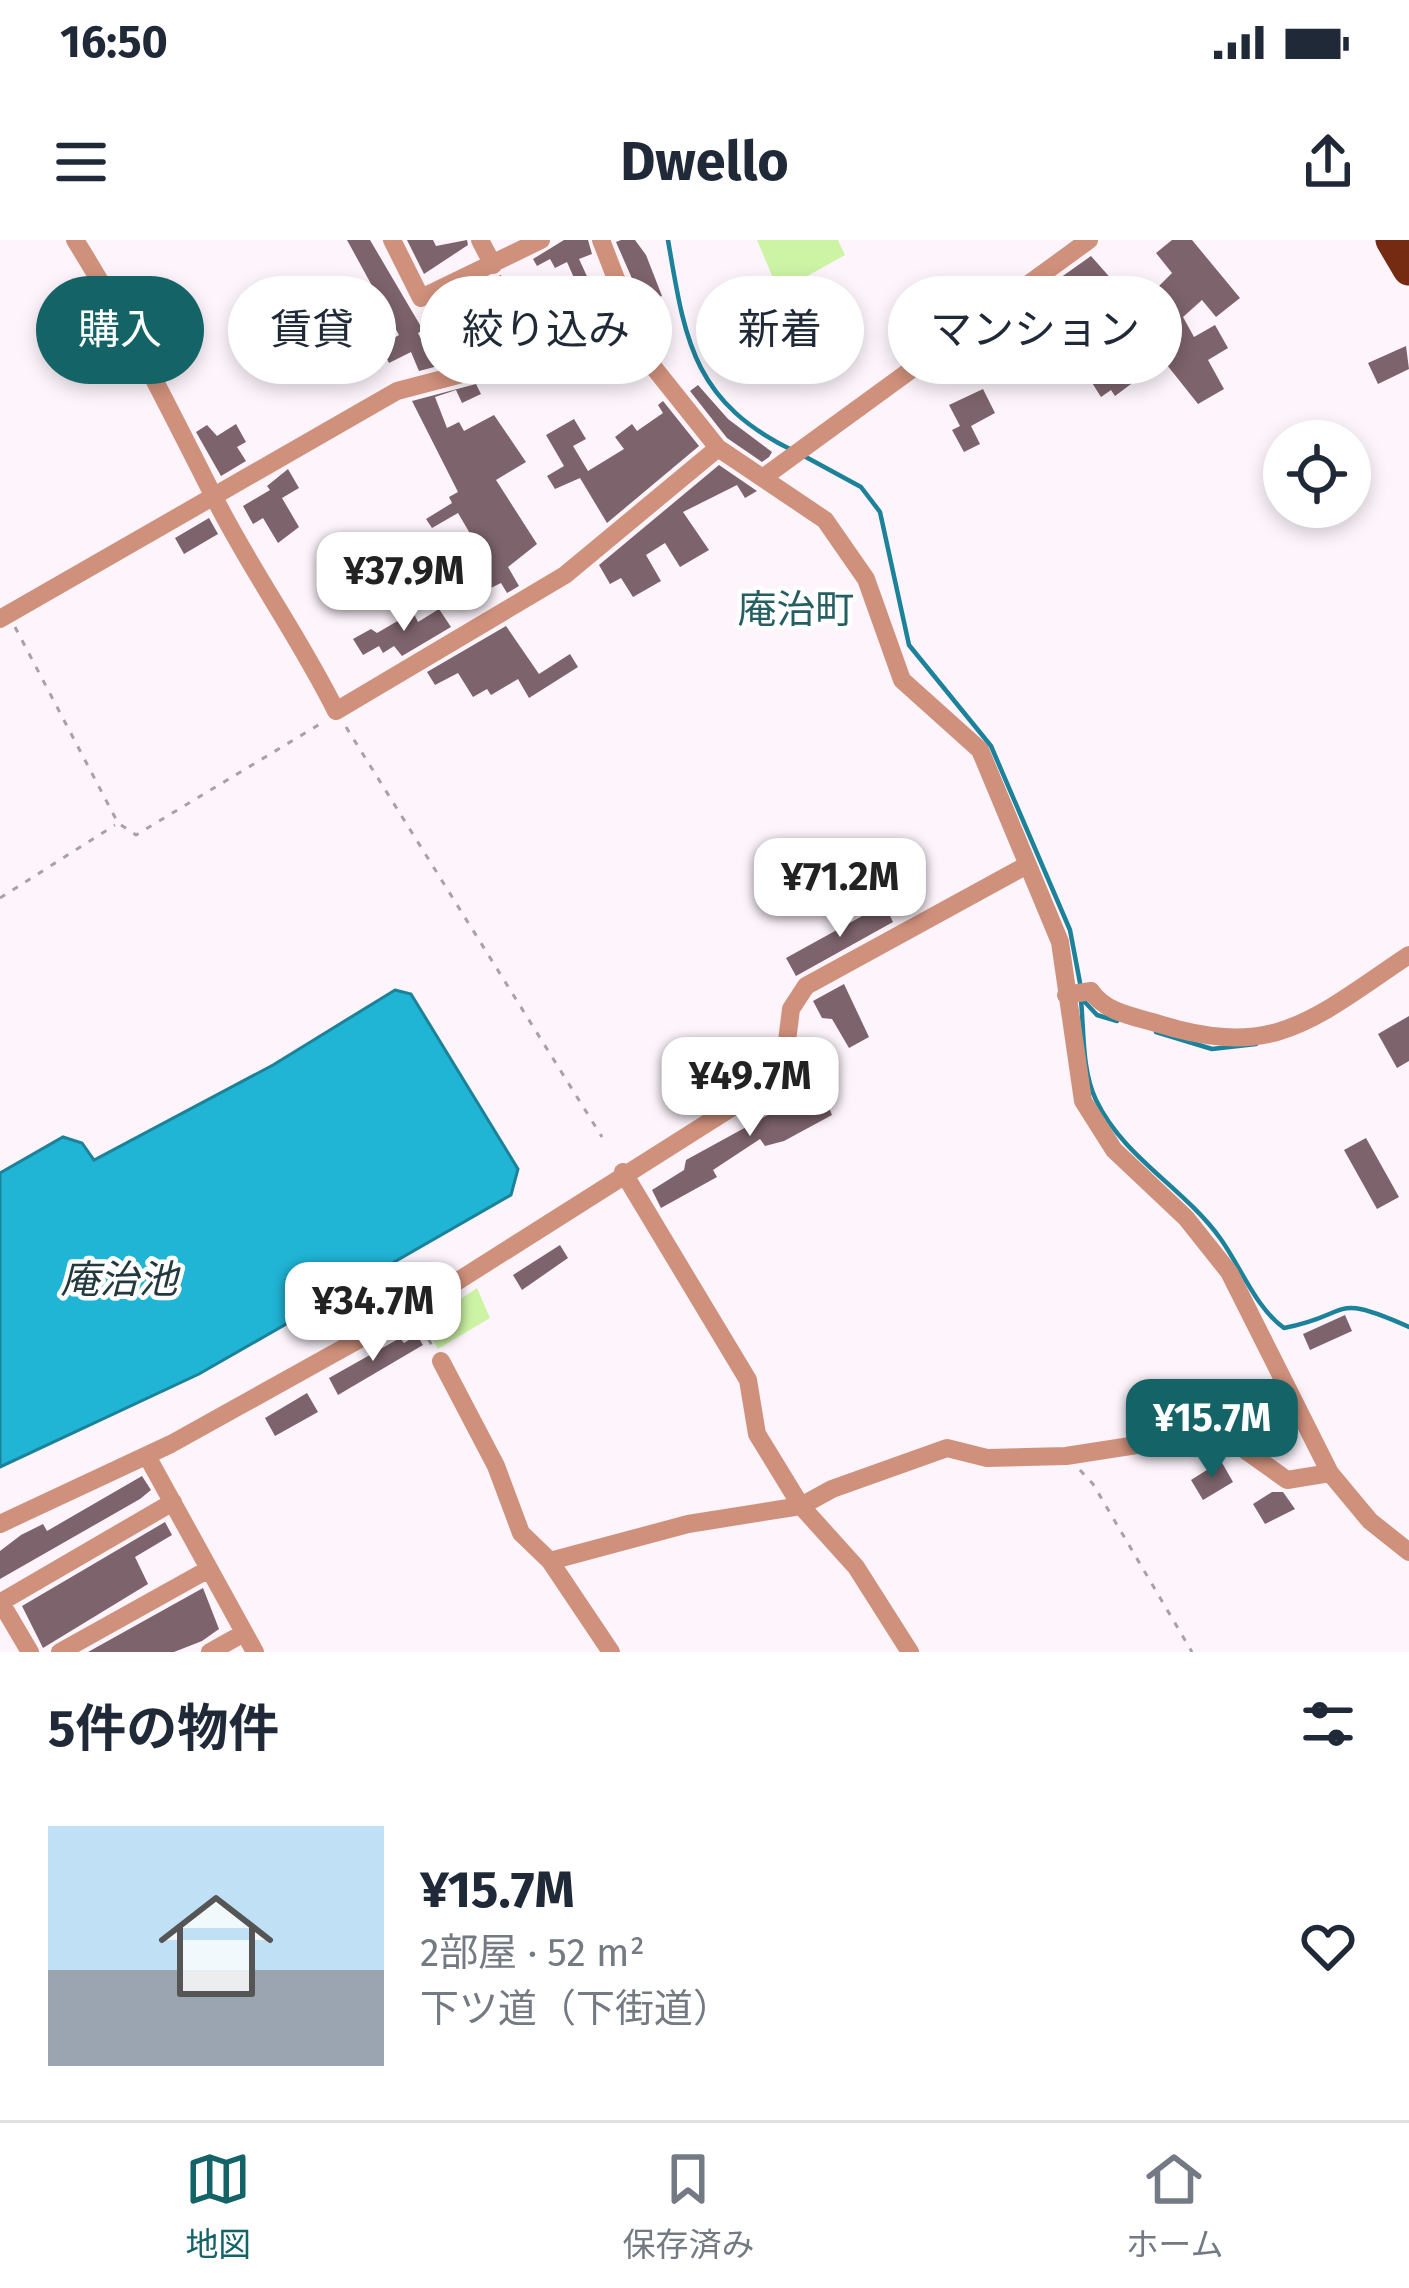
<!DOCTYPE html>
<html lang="ja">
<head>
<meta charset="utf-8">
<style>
  body { margin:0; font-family:"Fira Sans","Noto Sans JP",sans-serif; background:#f2f2f3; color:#1f2937; height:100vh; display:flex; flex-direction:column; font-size:45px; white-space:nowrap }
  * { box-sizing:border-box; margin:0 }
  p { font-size:39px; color:#747a83 }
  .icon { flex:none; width:66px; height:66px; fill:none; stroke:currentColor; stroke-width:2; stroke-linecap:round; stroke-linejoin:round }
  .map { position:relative; height:1412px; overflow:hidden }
  .details { display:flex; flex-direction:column; background:#fff; flex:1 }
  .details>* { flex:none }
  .guide { position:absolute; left:36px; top:36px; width:1338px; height:108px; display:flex; gap:24px }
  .tools { position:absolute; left:1263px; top:180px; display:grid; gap:24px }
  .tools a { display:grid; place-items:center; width:108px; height:108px; border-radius:50%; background:#fff; box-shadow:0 6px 18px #0003; font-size:60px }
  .price { position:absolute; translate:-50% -102px; padding:0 27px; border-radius:24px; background:#fff; color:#222; font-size:39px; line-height:78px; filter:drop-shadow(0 3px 6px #0008) }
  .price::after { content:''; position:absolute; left:50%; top:72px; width:36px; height:27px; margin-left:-18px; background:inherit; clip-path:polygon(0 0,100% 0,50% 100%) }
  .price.active { background:#146467; color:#fff }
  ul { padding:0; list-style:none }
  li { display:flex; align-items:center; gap:36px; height:300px; padding:0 48px }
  li span { display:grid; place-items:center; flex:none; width:336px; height:240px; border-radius:0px; color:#555 }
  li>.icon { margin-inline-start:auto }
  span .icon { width:144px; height:144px; fill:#fffc; stroke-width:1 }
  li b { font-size:51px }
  h2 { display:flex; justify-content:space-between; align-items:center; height:144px; padding:0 48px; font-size:51px }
  .pill { padding:0 42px; border-radius:54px; background:#fff; box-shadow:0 6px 18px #0003; font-size:42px; line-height:108px }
  .pill.active { background:#146467; color:#fff }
  .status { display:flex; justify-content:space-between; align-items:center; height:84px; padding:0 60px; background:#fff; direction:ltr }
  .status svg { height:33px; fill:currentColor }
  header { display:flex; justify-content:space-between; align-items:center; height:156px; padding:0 48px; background:#fff; font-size:54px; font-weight:700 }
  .dock { display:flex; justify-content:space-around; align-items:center; height:168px; border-top:3px solid #e0e1e3; background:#fff; font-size:33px; color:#747a83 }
  .dock a { display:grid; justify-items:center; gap:6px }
  .dock .active { color:#146467 }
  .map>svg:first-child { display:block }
  .green { fill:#cdf4a5 }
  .water { fill:#20b4d5; stroke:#1c829a; stroke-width:3 }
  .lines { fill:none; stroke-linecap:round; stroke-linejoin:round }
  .stream { stroke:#1c829a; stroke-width:4.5 }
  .building { fill:#7d636b }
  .path { stroke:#a9a0a8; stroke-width:3; stroke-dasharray:6 9; stroke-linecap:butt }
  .street { stroke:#d0917c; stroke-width:18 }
  .highway { stroke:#742b11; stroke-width:33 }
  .labels { text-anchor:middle; stroke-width:9; stroke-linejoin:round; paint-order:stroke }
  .neighbourhood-label { font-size:39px; fill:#255f62; stroke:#fff }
  .water-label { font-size:39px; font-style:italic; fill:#233940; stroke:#fff }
</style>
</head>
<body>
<div class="status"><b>16:50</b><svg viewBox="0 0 49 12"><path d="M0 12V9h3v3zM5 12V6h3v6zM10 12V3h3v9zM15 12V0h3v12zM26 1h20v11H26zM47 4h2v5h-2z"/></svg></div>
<header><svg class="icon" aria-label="menu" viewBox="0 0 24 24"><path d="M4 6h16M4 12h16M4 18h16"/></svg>Dwello<svg class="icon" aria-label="share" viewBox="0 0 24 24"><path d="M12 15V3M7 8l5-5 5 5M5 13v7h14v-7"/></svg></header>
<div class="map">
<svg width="1409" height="1412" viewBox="0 0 1409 1412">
  <rect width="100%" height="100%" fill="#fdf4fc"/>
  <path class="green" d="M757,0h81l7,15 -66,37z
    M477,1048l13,30 -52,31 -15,-25z"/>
  <path class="water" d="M395,750l16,4 107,175 -7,26 -312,179 -199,93v-294l63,-36 19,6 12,17 179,-95z"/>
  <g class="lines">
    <path class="stream" d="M668,0c17,99 24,162 126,211
      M804,216l57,31 19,25 29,133 82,101 79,184 11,58
      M1082,759l15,16 20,6
      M1081,760c3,32 1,71 15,100 27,57 88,88 124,138 21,29 35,69 64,90 70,-13 44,-37 125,-1
      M1156,792l56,17 44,-5"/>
  </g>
  <path class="building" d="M347,0h23l53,90 -5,3 11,22 33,-14 -17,-31 44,-19 -4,-9 16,-7 11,41 9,-2 4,15 -28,7 4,12 -9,4 -73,19 -8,-19 -22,11 -9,-17 19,-11z
    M407,0h26l3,6 31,-6 1,5 -44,29z
    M564,0h24l4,14 -13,5 18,39 10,-4 21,54 -13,2 -12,-28 -41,17 -12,-30 32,-13 -15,-34 -12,6 -5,-9 -13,7 -4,-7z
    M621,0h14l11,15 16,41 -15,7 -6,-4 -25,-57z
    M1172,0h20l48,58 -24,19 -14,-17 -19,17 11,20 21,-12 13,23 -20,12 16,29 -26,15 -35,-44 -48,36 -4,-6 -10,7 -19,-30 42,-28 -43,-54 -30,16 -8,-11 48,-34 46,52 35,-35 -16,-20z
    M1406,106l3,23 -31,15 -10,-21z
    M476,144l5,10 -19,9 -6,-13 -21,7 12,31 12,-6 5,9 30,-16 32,47 -30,18 41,64 -29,23 11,19 -12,7 -6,-10 -51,25 -22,-38 47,-28 -17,-29 -26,15 -6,-9 26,-16 -3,-6 9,-5 -46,-91z
    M698,145l30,34 44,33 -3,5 -7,5 -35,-24 -37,-47z
    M983,149l12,24 -24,13 9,18 -16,8 -12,-22 8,-4 -11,-21z
    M663,161l36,45 -92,77 -27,-45 -25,11 -8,-13 17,-10 -18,-31 28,-16 12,20 -13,7 15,25 36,-22 -9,-12 17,-13 5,7 26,-18 -5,-8z
    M236,184l10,18 -9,5 9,14 -25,15 -25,-44 11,-7 10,11z
    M719,225l38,26 -12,7 -8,-13 -54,27 26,38 -29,17 -15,-24 -19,12 15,26 -28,16 -12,-19 -11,6 -11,-19z
    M288,229l11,19 -17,10 17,29 -21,16 -15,-25 -10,6 -10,-18 27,-16 -3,-4z
    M209,278l9,16 -34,20 -9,-16z
    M439,369l12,18 -49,29 -8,-10 -11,7 -4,-7 -16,9 -10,-16 18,-10 6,4 36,-21 5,10z
    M506,386l33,48 31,-20 8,13 -49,31 -11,-19 -27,16 -4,-6 -14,8 -15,-24 -23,12 -8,-13z
    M884,664l9,18 -97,54 -10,-18z
    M844,744l25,53 -20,11 -17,-29 -10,-1 -9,-17z
    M1409,776v45l-12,7 -19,-34z
    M814,832l18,43 -48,26 -19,5 -5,-7 -47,31 4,7 -56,31 -9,-18 32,-20 2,-10 111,-61 -7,-13z
    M1366,898l33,59 -22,12 -33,-59z
    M560,1005l8,13 -46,32 -9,-15z
    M1345,1075l7,16 -42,19 -7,-16z
    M417,1095l6,10 -85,50 -9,-17 71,-40 4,5z
    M307,1153l11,19 -43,24 -10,-18z
    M1221,1221l12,21 -30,18 -12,-20z
    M142,1236l9,14 -11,9 -140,80v-28l21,-16 22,-11 4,7z
    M1272,1252h11l12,17 -30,15 -12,-20z
    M165,1282l7,13 -37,22 13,27 -105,64 -21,-42z
    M203,1348l16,41 -17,12 -28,11h-86z"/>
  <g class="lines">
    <path class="path" d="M15,387l103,196 18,12 189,-114
      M346,487l256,410
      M0,658l115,-73
      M421,1086l13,23
      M1080,1230l13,14 99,168"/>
    <path class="street" d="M75,0c52,83 93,166 137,253 37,75 87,143 124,218l229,-136 153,-127
      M392,0l29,58 120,-58
      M480,0l13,25
      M601,0l46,119 71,89 107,72 41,59 36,101 78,70 80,192 23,159 31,49 72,68 43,54 101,201 40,48 39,31
      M764,237l325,-237
      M0,379l397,-228 111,-29 82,5 57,-8
      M1066,755l25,-4c14,21 41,25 65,32 119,38 157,-4 253,-68
      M623,932l125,208 9,54 44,72 55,61 54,85
      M441,1121l55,105 25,67 29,28 61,91
      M147,1216l108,196
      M0,1284l171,-80 241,-134 357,-226 16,-27 6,-48 15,-23 221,-121
      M550,1321l138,-37 113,-18 31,-17 115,-41 40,10 79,-2 135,-21 34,8 52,37 43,-7
      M0,1361l30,51
      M1,1362l172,-100
      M60,1412l149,-83
      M210,1412l34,-19"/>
    <path class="highway" d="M1392,0l17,29"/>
  </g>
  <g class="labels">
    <g class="neighbourhood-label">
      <text x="796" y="383">庵治町</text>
    </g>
    <g class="water-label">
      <text x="119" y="1053">庵治池</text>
    </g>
  </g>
</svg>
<div class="tools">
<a><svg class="icon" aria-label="locate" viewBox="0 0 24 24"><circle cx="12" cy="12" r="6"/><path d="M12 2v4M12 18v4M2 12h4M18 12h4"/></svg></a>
</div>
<b class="price" style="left:404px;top:394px">¥37.9M</b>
<b class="price" style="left:840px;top:700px">¥71.2M</b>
<b class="price" style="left:750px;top:899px">¥49.7M</b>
<b class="price" style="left:373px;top:1124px">¥34.7M</b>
<b class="price active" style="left:1212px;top:1241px">¥15.7M</b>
<div class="guide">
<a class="pill active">購入</a>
<a class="pill">賃貸</a>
<a class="pill">絞り込み</a>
<a class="pill">新着</a>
<a class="pill">マンション</a>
</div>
</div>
<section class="details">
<h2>5件の物件<svg class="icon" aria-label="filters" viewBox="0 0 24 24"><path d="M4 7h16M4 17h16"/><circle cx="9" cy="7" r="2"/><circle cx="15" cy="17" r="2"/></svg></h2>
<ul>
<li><span style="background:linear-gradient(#bfe0f5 60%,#9aa5b1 0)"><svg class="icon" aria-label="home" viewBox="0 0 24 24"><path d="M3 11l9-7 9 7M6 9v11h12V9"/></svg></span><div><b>¥15.7M</b><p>2部屋 · 52 m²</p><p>下ツ道（下街道）</p></div><svg class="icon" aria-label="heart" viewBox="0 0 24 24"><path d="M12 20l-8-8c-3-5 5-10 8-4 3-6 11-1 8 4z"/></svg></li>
</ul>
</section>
<nav class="dock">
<a class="active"><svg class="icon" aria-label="map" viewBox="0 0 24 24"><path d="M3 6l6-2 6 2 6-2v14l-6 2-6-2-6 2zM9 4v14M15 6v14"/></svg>地図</a>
<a><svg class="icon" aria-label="saved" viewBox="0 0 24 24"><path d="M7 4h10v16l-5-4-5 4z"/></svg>保存済み</a>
<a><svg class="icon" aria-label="home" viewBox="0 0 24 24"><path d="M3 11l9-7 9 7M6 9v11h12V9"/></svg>ホーム</a>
</nav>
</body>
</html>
